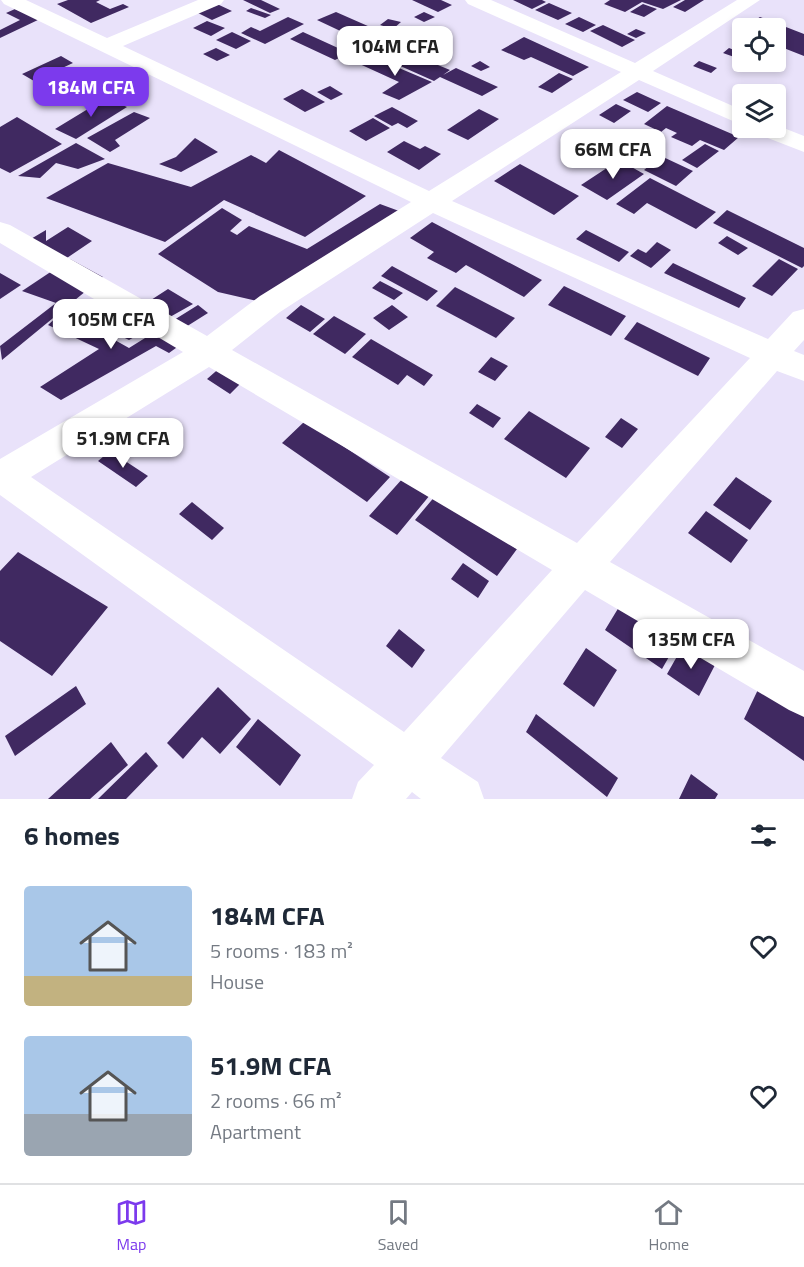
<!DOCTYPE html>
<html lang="en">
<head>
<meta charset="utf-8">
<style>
  body { margin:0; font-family:"Titillium Web",sans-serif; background:#f2f2f3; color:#1f2937; height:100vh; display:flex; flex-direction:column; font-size:22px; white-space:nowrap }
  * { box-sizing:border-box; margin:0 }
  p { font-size:20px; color:#747a83 }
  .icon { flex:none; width:33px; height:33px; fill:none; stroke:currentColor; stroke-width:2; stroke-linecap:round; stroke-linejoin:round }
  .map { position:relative; height:799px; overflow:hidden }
  .panel { display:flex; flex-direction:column; background:#fff; flex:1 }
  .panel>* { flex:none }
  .tools { position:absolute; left:732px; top:18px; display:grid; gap:12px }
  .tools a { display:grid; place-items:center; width:54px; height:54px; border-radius:6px; background:#fff; box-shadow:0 3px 9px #0003; font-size:30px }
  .price { position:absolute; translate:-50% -51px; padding:0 14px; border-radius:12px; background:#fff; color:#222; font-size:20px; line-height:39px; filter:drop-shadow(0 2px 3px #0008) }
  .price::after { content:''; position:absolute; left:50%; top:36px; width:18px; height:14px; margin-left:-9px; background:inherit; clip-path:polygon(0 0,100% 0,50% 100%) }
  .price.active { background:#7c3aed; color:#fff }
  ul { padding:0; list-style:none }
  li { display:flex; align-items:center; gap:18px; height:150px; padding:0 24px }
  li span { display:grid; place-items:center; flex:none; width:168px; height:120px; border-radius:6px; color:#555 }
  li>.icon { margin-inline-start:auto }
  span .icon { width:72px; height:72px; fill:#fffc; stroke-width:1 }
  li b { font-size:26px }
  h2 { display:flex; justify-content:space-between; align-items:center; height:72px; padding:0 24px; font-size:26px }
  .tab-bar { display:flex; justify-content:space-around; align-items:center; height:84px; border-top:2px solid #e0e1e3; background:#fff; font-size:16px; color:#747a83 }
  .tab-bar a { display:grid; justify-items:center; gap:3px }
  .tab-bar .active { color:#7c3aed }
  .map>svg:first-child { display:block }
  .building { fill:#402961 }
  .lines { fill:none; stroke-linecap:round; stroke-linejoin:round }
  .street { fill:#fff; fill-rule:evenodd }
</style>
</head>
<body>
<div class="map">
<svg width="804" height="799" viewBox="0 0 804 799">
  <rect width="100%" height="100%" fill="#e9e2fa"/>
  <path class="building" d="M68,0h32l-4,2 14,7 13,-5 6,3 -38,16 -34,-19z
    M243,0h18l19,9 -10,4z
    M412,0h29l11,5 -14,7z
    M513,0h29l4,2 -14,7z
    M610,0h71l-18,9 -21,-7 -17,10 -21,-8z
    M685,0h19l-19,12 -12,-5z
    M549,3l23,10 -14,7 -23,-10z
    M217,4l15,7 -20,9 -14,-7z
    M643,4l14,5 -13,8 -14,-5z
    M251,8l20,7 -6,3 -19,-7z
    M15,9l25,10 -40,19v-8l20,-10 -14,-7z
    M336,12l50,22 -18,10 -51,-24z
    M424,12l11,5 -11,5 -10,-5z
    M288,17l16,7 -39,20 -24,-11 10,-6 9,4z
    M579,17l17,8 -13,7 -18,-8z
    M760,17l44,17v22l-28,-11v-17l-37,2z
    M388,19l13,3 -8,7 -13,-4z
    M207,21l18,7 -14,8 -18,-8z
    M603,25l32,15 -13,7 -32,-16z
    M636,29l10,4 -10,5 -9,-4z
    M232,32l19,9 -15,8 -20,-9z
    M303,32l46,21 -14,7 -45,-21z
    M524,37l65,30 -16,9 -42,-19 -7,3 -23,-10z
    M385,43l65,27 -7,5 13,-7 42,19 -16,9 -42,-19 -6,4 -65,-29z
    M216,48l14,7 -13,6 -14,-7z
    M729,48l13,5 -5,5 -14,-5z
    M366,54l66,28 -33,18 -17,-7 17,-11 -46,-21z
    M61,56l12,7 -39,18 -12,-7z
    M480,61l10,6 -9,4 -10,-5z
    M699,61l18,7 -6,5 -18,-7z
    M559,73l14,6 -21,14 -14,-6z
    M123,75l11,6 -11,6 -11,-6z
    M330,86l13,8 -12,6 -14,-8z
    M302,89l23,13 -20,10 -22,-13z
    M637,92l24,11 -13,9 -25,-12z
    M106,98l21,9 -51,32 -21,-10z
    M616,104l15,7 -17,12 -15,-8z
    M667,106l72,31 -15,13 -24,-10 -8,6 -21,-9 6,-4 -11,-5 -5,4 -17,-8z
    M392,107l26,14 -11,7 -9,-5 -6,3 -18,-10z
    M479,109l20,10 -31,21 -21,-10z
    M134,112l16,6 -35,22 5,6 -10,6 -23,-14z
    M17,117l45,27 -52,29 -10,-5v-41z
    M373,118l17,10 -24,13 -17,-10z
    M599,134l52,24 -9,8 -52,-26z
    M195,138l23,14 -37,20 -22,-8 17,-7z
    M404,141l16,8 5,-3 16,8 -22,16 -32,-18z
    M76,143l29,16 -27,10 -22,-6 -16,15 -22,-2z
    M705,144l14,7 -22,17 -15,-8z
    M279,150l87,46 -61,41 -81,-37 -59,42 -119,-44 62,-35 83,24 60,-32 15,8z
    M661,156l32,15 -17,15 -32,-16z
    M619,160l25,14 -37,26 -26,-15z
    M520,164l59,32 -25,19 -60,-34z
    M650,178l66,34 -20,17 -49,-26 -13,11 -18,-10z
    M380,204l19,7 -129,93 -52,-12 -60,-38 64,-46 20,12 -12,11 7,4 12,-9 58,23z
    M727,210l77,38v18l-2,2 -89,-45z
    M432,222l110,58 -18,17 -58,-32 -10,8 -29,-15 7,-6 -24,-14z
    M68,227l24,14 -31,21 -37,-19 22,-13v11z
    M586,230l43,22 -10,10 -43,-23z
    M727,236l21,12 -10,7 -20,-12z
    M657,242l14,8 -20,18 -21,-12 8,-7 8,4z
    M70,259l33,18 -101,83 -2,-14 56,-43 -34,-12z
    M779,259l19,10 -26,27 -20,-10z
    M673,263l73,35 -7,10 -75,-35z
    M392,266l46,25 -11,10 -46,-25z
    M0,273l21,12 -21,14z
    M380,281l23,12 -9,7 -22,-12z
    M564,286l62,30 -15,20 -63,-31z
    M455,287l60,31 -19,20 -60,-32z
    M168,289l25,15 -64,36 -23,-11z
    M198,305l10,8 -27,17 6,10 -18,13 -13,-7 -95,54 -21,-13 59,-38 -51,-24 15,-14 66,37z
    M301,305l24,14 -15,13 -24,-14z
    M392,305l16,12 -19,13 -16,-12z
    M334,316l32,18 -21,20 -32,-20z
    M637,322l73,36 -12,18 -74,-37z
    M371,339l62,36 -9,11 -17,-11 -9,10 -46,-28z
    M491,357l17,9 -13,15 -17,-9z
    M223,365l22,14 -15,15 -23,-15z
    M477,404l24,14 -8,10 -24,-15z
    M529,411l61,37 -24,30 -62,-39z
    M621,418l17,11 -16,19 -17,-11z
    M305,421l85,56 -23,25 -85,-59z
    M110,451l38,25 -12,11 -38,-26z
    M736,477l36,24 -22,29 -37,-25z
    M403,478l27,17 -33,40 -28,-19z
    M436,495l81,54 -20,27 -82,-56z
    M192,502l32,26 -12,12 -33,-26z
    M706,511l42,29 -17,23 -43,-30z
    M18,552l90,55 -56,69 -52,-35v-70z
    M463,563l26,18 -11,17 -27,-19z
    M622,602l56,39 -16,28 -57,-39z
    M399,629l26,21 -13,18 -26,-22z
    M684,644l31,21 -16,31 -32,-22z
    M586,648l31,22 -23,37 -31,-23z
    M765,675l39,25v61l-60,-42z
    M76,686l10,18 -71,52 -10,-20z
    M218,687l33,32 -31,35 -18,-17 -19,22 -16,-16z
    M536,714l82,64 -11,19 -81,-65z
    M258,719l43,36 -21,31 -44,-39z
    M111,742l17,23 -38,34h-42z
    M146,752l12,14 -32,33h-28z
    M691,774l27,20 -3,5h-36z"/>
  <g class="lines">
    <path class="street" d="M1,0h25l81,38 91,-38h26l-3,4 -98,42 306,145 192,-119 -153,-68 -3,-4h26l144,63 102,-63h23l-107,71 89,39v15l-103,-45 -187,121 316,138 25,-27 11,-3v31l-10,11 10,4v26l-27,-10 -167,191 194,109v46l-15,-7 -204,-120 -144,168 37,24 6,17h-63l-9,-7 -6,7h-54l6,-17 16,-17 -374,-270v-36l183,-107 -183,-109v-21l10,3 197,111 53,-40 151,-94 -407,-198zM433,213l317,145 -173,185 -345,-193 48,-38zM209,367l343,203 -148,162 -373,-255z
      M776,125l28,11v16l-49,-19 -4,-5h25z"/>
  </g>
</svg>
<div class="tools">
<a><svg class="icon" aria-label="locate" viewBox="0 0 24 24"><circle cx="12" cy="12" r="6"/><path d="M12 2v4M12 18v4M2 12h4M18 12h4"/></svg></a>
<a><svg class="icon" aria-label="layers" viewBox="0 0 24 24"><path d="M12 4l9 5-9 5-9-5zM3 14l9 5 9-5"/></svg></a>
</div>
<b class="price" style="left:395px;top:77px">104M CFA</b>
<b class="price active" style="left:91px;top:118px">184M CFA</b>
<b class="price" style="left:613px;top:180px">66M CFA</b>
<b class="price" style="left:111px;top:350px">105M CFA</b>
<b class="price" style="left:123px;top:469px">51.9M CFA</b>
<b class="price" style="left:691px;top:670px">135M CFA</b>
</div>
<section class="panel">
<h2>6 homes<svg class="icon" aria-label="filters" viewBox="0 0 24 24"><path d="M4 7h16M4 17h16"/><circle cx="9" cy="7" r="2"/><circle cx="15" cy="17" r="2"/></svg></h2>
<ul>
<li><span style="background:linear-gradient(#a9c7e8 75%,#c2b280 0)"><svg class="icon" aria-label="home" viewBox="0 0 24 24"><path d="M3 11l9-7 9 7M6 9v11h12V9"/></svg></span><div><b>184M CFA</b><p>5 rooms · 183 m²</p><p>House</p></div><svg class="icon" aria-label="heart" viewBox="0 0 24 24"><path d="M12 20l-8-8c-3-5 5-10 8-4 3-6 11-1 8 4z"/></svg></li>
<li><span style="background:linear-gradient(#a9c7e8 65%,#9aa5b1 0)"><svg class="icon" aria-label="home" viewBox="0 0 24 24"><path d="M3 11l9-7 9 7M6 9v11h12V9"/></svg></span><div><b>51.9M CFA</b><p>2 rooms · 66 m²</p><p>Apartment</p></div><svg class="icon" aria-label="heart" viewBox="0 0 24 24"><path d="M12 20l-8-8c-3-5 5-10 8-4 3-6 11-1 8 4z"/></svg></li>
</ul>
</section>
<nav class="tab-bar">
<a class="active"><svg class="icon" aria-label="map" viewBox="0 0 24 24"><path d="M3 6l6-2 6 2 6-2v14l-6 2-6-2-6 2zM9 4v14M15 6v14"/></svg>Map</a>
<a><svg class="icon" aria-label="saved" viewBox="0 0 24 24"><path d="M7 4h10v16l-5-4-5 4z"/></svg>Saved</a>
<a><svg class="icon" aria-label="home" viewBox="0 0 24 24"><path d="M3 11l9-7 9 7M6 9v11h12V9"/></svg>Home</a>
</nav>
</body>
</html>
